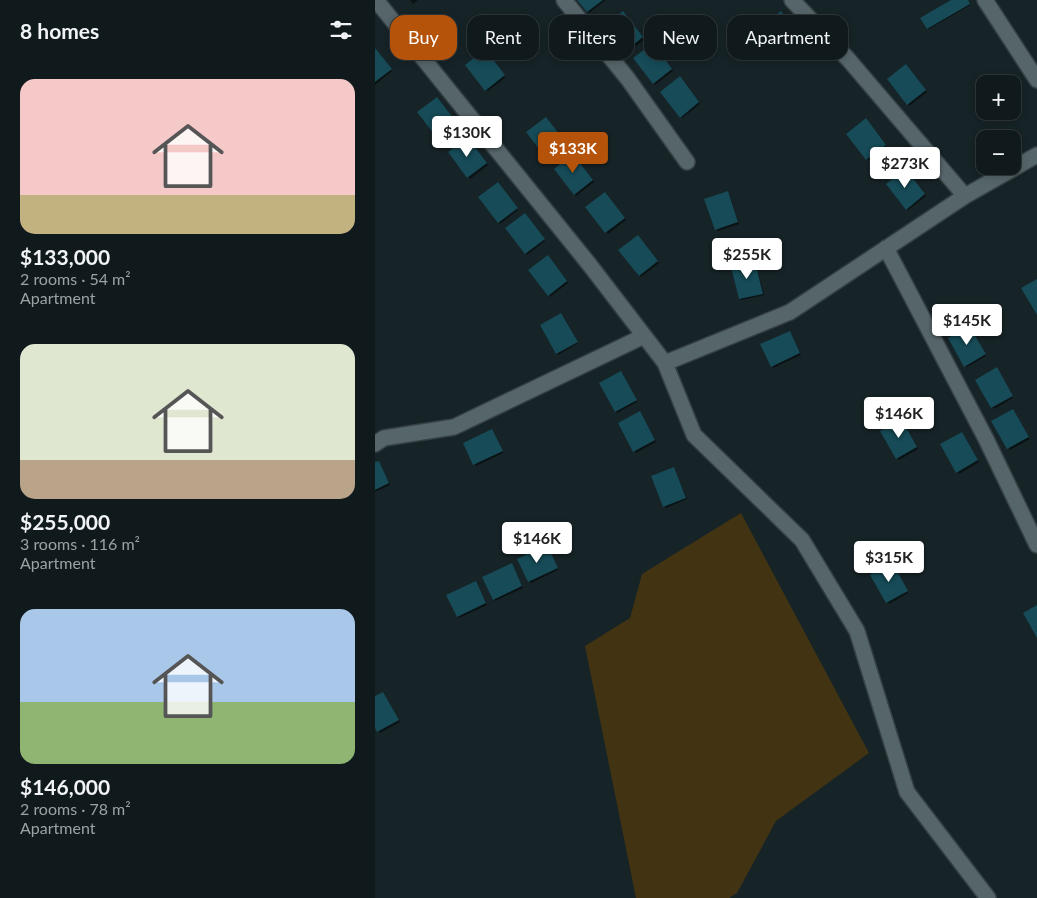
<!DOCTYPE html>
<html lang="en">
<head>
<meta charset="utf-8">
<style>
  body { margin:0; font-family:Lato,sans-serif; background:#192326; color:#f1f3f6; height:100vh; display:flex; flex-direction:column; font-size:19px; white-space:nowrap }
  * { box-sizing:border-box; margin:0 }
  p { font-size:16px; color:#9ca1a4 }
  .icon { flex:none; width:28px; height:28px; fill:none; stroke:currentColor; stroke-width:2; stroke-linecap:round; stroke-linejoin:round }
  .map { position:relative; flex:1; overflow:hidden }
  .drawer { display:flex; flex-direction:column; background:#101a1d; width:375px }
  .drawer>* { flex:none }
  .banner { position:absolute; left:15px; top:15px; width:475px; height:45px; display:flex; gap:10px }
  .tools { position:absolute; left:601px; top:75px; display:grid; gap:10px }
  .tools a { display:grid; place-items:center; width:45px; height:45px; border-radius:10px; background:#101a1d; box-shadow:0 2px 8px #0003,0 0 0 1px #30383b; font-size:25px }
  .price { position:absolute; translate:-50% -42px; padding:0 11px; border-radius:5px; background:#fff; color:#222; font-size:16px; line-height:32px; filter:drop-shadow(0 1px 2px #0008) }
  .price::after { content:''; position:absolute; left:50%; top:30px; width:15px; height:11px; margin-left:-8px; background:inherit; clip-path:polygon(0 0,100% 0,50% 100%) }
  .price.selected { background:#b45309; color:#fff }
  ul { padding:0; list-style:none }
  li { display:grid; align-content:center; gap:10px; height:265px; padding:0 20px }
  li span { display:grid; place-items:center; height:155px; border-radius:15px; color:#555 }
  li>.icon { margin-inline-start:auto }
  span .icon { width:90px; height:90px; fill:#fffc; stroke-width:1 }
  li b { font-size:21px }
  h2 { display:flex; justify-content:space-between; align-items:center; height:60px; padding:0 20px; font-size:21px }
  .pill { padding:0 18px; border-radius:15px; background:#101a1d; box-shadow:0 2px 8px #0003,0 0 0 1px #30383b; font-size:18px; line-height:45px }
  .pill.selected { background:#b45309; color:#fff }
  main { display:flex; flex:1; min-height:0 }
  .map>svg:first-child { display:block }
  .green { fill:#423413 }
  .shadow { fill:#0007 }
  .building { fill:#164b57 }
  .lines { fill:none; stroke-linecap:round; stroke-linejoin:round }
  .minor-casing { stroke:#354043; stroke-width:18 }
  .minor { stroke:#556569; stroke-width:15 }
</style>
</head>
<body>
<main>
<section class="drawer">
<h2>8 homes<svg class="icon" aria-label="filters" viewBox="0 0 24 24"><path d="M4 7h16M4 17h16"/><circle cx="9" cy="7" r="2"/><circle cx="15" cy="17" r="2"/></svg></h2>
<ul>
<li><span style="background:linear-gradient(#f6c9c9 75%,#c2b280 0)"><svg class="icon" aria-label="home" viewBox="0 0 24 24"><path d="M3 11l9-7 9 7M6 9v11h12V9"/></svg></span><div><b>$133,000</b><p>2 rooms · 54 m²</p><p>Apartment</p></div></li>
<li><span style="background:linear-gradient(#dfe7d0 75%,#b9a48a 0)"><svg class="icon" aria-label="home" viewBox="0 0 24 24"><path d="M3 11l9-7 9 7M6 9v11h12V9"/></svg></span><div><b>$255,000</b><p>3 rooms · 116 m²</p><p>Apartment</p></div></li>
<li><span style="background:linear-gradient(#a9c7e8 60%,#8fb573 0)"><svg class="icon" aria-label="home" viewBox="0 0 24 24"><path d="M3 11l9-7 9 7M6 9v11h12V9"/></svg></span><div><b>$146,000</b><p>2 rooms · 78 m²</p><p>Apartment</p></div></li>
</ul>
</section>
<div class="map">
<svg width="662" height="898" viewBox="0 0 662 898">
  <rect width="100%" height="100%" fill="#162327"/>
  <path class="green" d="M366,513l128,240 -93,68 -39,72 -8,5h-93l-51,-252 45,-28 12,-44z"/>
  <path class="shadow" d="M35,0h8l-5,4z
    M204,0h27l-17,13z
    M578,0h14l3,5 -41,24 -1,-1z
    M408,14l19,25 -18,14 -21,-26z
    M250,15l19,25 -18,13 -2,-1z
    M279,46l19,25 -18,14 -1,-2z
    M0,49l17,22 -17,14z
    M111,52l19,26 -17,13 -2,-1z
    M533,67l19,25 -18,14 -1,-2z
    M306,80l19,24 -18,14 -1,-1z
    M64,100l19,25 -18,14 -21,-26z
    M172,120l20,25 -18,14 -21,-26z
    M493,122l19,25 -18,13 -2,-1z
    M94,140l19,25 -18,14 -21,-27z
    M200,157l19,25 -18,14 -21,-26z
    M532,171l19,25 -18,14 -1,-1z
    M124,185l19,25 -18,14 -1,-2z
    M354,194l10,30 -21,7 -2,-1z
    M231,195l20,25 -18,14 -21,-26z
    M151,216l19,25 -18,14 -1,-2z
    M265,238l19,25 -18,14 -2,-2z
    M174,258l19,25 -18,14 -20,-26z
    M380,263l1,2 8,30 -23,5 -1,-1z
    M188,316l15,27 -20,12 -1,-2z
    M594,327l17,29 -19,11 -2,-1z
    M416,334l10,21 -28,13 -1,-2z
    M623,370l15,28 -19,11 -17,-29z
    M247,374l15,28 -20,11 -1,-2z
    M639,412l16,27 -20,11 -17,-29z
    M266,415l15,27 -20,11 -17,-29z
    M528,421l15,28 -19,11 -2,-2z
    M117,430l11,23 -27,13 -12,-23z
    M588,435l16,27 -20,12 -2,-2z
    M0,464h5l10,21 -15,7z
    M299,469l13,30 -21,9 -2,-2z
    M173,549l10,21 -27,13 -2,-2z
    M518,565l15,28 -19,11 -17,-29z
    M138,566l10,22 -28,13 -1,-2z
    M102,584l10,21 -28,13 -1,-2z
    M9,695l16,27 -20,11 -5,-8v-28z"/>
  <path class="building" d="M202,0h26l-16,12z
    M576,0h17l2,4 -43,25 -7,-11z
    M248,11l20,26 -20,16 -19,-26z
    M406,11l20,26 -20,15 -19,-26z
    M278,43l19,26 -19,15 -20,-26z
    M0,48l17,21 -17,13z
    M110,49l20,26 -20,16 -20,-26z
    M531,64l20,26 -19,15 -20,-26z
    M305,76l19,26 -19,16 -20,-26z
    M62,97l20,26 -20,15 -20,-26z
    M171,117l20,26 -20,15 -20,-26z
    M491,118l20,27 -20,15 -20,-26z
    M92,137l20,26 -20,15 -19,-26z
    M198,154l20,26 -19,15 -20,-26z
    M530,168l20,26 -19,16 -20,-26z
    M123,182l20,26 -20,15 -20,-26z
    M353,191l10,31 -23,8 -11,-31z
    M230,192l20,26 -20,15 -20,-26z
    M150,213l20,26 -20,15 -20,-26z
    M263,235l20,26 -19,15 -21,-26z
    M173,255l19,26 -19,15 -20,-26z
    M380,262l8,32 -24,5 -8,-32z
    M662,279v36l-16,-27z
    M186,313l17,29 -22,12 -16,-29z
    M594,326l17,28 -22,13 -16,-29z
    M415,331l10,22 -29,14 -11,-23z
    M622,367l16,29 -22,12 -16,-28z
    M246,371l16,29 -22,12 -16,-29z
    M638,409l16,28 -22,12 -16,-28z
    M265,411l15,29 -22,12 -15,-29z
    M526,418l16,29 -21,12 -16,-28z
    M117,429l11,22 -30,14 -10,-22z
    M587,432l16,28 -22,13 -16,-29z
    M4,461l10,22 -14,7v-28z
    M299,467l12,31 -23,9 -12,-31z
    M172,545l11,23 -30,14 -11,-23z
    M517,562l16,29 -22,12 -16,-28z
    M137,563l10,23 -29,14 -11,-23z
    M101,581l10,22 -29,14 -11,-22z
    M662,605v33l-14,-25z
    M8,692l16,28 -22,12 -2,-4v-32z"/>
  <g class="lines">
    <defs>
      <path id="minor" d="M1,0l213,264 76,99 29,72 108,105 55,91 50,161 81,106
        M189,0l64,79 59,83
        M417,0l56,59 117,137
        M610,0l52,80
        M511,248l100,191 51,106
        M290,363l125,-51 175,-116 72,-41
        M0,444l9,-6 70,-11 190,-91"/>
    </defs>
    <use href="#minor" class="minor-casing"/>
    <use href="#minor" class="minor"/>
  </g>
</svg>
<div class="tools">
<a>+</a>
<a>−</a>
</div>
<b class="price" style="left:92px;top:158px">$130K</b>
<b class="price selected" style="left:198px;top:174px">$133K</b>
<b class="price" style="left:530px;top:189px">$273K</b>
<b class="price" style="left:372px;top:280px">$255K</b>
<b class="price" style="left:592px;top:346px">$145K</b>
<b class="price" style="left:524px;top:439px">$146K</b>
<b class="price" style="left:162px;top:564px">$146K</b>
<b class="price" style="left:514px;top:583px">$315K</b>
<div class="banner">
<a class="pill selected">Buy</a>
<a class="pill">Rent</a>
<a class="pill">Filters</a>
<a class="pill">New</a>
<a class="pill">Apartment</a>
</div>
</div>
</main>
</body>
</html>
